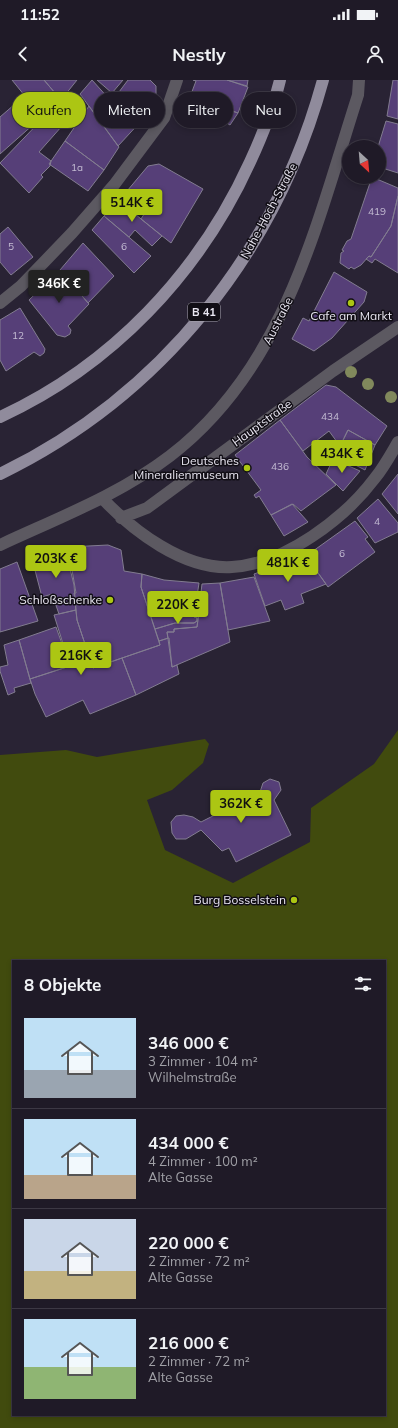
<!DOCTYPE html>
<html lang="de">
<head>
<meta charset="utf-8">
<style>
  body { margin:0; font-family:Mulish,sans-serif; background:#27232f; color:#f1f3f6; height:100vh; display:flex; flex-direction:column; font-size:15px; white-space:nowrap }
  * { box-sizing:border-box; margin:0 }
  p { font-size:13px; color:#a1a1a7 }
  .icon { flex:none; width:22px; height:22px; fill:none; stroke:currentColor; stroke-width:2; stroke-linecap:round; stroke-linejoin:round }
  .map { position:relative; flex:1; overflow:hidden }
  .details { position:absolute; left:12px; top:880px; width:374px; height:456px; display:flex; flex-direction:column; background:#1f1a27; border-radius:0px; box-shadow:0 2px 6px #0003,0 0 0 1px #3c3844 }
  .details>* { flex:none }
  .top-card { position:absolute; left:12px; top:12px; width:374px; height:36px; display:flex; gap:8px }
  .needle { width:26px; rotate:154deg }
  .buttons { position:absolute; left:342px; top:60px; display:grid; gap:8px }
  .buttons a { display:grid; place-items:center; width:44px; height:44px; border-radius:50%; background:#1f1a27; box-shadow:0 2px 6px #0003,0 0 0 1px #3c3844; font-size:20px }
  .price { position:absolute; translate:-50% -34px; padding:0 9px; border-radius:4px; background:#acc613; color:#111; font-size:13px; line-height:26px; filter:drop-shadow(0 1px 2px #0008) }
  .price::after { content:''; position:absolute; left:50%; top:24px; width:12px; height:9px; margin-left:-6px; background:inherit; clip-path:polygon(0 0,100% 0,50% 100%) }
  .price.current { background:#222; color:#fff }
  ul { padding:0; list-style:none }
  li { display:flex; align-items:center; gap:12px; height:100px; padding:0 12px }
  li+li { border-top:1px solid #3c3844 }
  li span { display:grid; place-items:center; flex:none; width:112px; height:80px; border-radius:0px; color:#555 }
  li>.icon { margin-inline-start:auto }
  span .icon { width:48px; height:48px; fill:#fffc; stroke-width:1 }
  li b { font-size:17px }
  h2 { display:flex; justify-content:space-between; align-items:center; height:48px; padding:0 12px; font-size:17px }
  .tag { padding:0 14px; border-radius:18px; background:#1f1a27; box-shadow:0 2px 6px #0003,0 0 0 1px #3c3844; font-size:14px; line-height:36px }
  .tag.current { background:#acc613; color:#111 }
  .status { display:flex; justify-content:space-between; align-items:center; height:28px; padding:0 20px; background:#1f1a27; direction:ltr }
  .status svg { height:11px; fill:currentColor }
  header { display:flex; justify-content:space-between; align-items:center; height:52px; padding:0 12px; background:#1f1a27; font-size:18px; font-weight:700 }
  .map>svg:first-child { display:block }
  .green { fill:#414b0e; fill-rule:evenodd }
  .building { fill:#563f78; stroke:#827c90 }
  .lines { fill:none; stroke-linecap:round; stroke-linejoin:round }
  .minor { stroke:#5c5961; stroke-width:12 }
  .major { stroke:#908b9c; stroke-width:12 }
  .tree { fill:#81895c }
  .poi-dot { fill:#acc613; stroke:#110e15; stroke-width:1.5 }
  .labels { text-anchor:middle; stroke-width:3; stroke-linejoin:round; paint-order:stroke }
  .number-label { font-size:10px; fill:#c4bcd3 }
  .shield { fill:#110e15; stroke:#a8a5af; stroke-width:1 }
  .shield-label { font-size:11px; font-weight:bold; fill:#e9e6f1 }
  .street-label { font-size:12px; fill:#e9e6f1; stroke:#110e15 }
  .poi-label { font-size:12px; fill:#e9e6f1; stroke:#110e15; text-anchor:end }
</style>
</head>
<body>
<div class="status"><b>11:52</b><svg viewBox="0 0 49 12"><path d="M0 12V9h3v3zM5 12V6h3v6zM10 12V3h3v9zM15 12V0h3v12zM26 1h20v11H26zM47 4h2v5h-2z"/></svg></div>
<header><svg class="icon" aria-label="back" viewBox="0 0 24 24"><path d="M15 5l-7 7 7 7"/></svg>Nestly<svg class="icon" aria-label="person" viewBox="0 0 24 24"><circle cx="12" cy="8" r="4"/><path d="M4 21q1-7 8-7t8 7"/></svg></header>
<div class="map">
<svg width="398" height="1348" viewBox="0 0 398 1348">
  <rect width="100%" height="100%" fill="#292334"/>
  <path class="green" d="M398,650v698h-398v-673l66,-5 31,7 108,-18 4,5 -6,19 -31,27 -25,10 18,50 68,33 77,-41 1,-34 63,-44zM13,881h372v454h-372z"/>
  <path class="building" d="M12,0h32l17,20 -61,54v-37l15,-13 4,5 10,-8z
    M44,0h33l-16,20z
    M92,0l18,20 8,-9 25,28 -25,27 -38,-52z
    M97,0h26l-11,13z
    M128,0h22l6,6v8l-13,25 -24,-27z
    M193,0h34l21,7 -10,26 -48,-16 6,-16z
    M227,0h21l-1,6z
    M393,0h5v39l-11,-3z
    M213,24l25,9 -8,12 -22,-14z
    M89,26l30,41 -15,23 -39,-29z
    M48,33l14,13 -23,26 12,9 -1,5 -9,9 2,2 -14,16 -29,-30z
    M386,41l12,3v49l-19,-6 -1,-20z
    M65,61l39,29 -16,21 -39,-27z
    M159,84l44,25 -32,54 -30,-24 5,-8 -24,-14 26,-31z
    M372,97l26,11v8l-7,30 -20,31 -2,-1 -8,9 -7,4 -3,-2 -2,2 -9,-6 1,-10 3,-2 -2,-1 5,-9 4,-2z
    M398,116v77l-23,-14 -3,4 -6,-4 3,-3 2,1 20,-31z
    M119,121l43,35 -10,10 -17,-16 -6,7 -25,-21z
    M104,136l47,40 -17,17 -42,-43z
    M8,147l25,30 -22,18 -11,-13v-28z
    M83,163l31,33 -26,27 -28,-33z
    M60,190l29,34 -21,22 3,4 -1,4 -5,3 -8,-2 -28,-35z
    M334,192l33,20 -3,10 -32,36 -18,13 -22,-12 11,-21 6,3z
    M20,228l25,41 -1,4 -4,3 -6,-4 -28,19 -6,-11v-40z
    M326,305l10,2 51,39 -12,19 -27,-15 -8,16 -11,-15 -26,20 -23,-31z
    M280,340l27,37 29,28 -35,26 -8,-7 -22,11 -12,-19 -3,2 -2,-3 7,-5 -26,-35z
    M348,350l27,15 -10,25 -29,-15z
    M333,379l27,12 -17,20 -17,-17z
    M398,394v40l-16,-20z
    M378,419l20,24v9l-23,11 -18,-25z
    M292,424l16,18 -24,14 -13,-21z
    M355,441l13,16 -3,2 10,13 -47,35 -22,-31z
    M108,465l13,5 3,21 18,3 -1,13 19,58 -67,23 -16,-48 -3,-27h2l-8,-46z
    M65,468l9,37 2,25 -17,4 -7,-20 -10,3 -11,-42z
    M306,476l20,28 -25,10 3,9 -19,7 -4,-10 -16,6 -11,-32z
    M17,482l21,59 -38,11v-63z
    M142,494l22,6 35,3 -5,34 3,1v3l-3,2h-19l-20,6 -14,-42z
    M254,497l16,44 -42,9 -8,-47z
    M220,503l10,59 -58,25 -5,-35h7v-3l23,-2 5,-43z
    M197,519h4l-4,28 -23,2v3h-7l1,6 -9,3 -4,-12 20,-6h19l3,-2v-3l-3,-1z
    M76,530l1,10 16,48 29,-10 14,37 -46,19 -7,-14 -37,17 -11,-23 -5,-15 40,-13 -16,-51z
    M56,547l14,39 -40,13 -11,-39z
    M169,558l3,29 5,-2 2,9 -43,21 -14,-37 38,-13 -1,-4z
    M19,560l12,43 -17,5 1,4 -7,3 -8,-24v-4l8,-2 -4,-20z
    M270,699l9,3 2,8 -7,10 17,35 -55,27 -7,-14 -7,3 -21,-21 -15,9h-10l-4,-6 -1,-11 5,-6 8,-1 9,2 8,5 59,-30 3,-9z"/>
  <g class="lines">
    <path class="minor" d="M0,223l21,-17 51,-53 42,-48 50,-67 13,-38
      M102,418c31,33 82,72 130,69 53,-3 113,-49 143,-89 9,-11 16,-24 23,-36
      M121,438l26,-10 186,-137 65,-44
      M0,465c58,-27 119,-50 170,-89 115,-88 146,-231 188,-361l1,-15"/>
    <path class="major" d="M0,337c111,-51 199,-143 250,-255 12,-26 23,-53 30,-82
      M0,394c161,-78 276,-222 323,-394"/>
  </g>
  <g class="tree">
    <circle cx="351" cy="292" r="6"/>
    <circle cx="368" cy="304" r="6"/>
    <circle cx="391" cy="317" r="6"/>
  </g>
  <g class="poi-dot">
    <circle cx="351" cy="223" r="4"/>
    <circle cx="247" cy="388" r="4"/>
    <circle cx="110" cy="520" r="4"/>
    <circle cx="294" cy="820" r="4"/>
  </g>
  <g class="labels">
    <g class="number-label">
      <text x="77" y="91">1a</text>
      <text x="377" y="135">419</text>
      <text x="11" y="170">5</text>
      <text x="124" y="170">6</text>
      <text x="18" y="259">12</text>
      <text x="330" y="340">434</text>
      <text x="280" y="390">436</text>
      <text x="377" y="445">4</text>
      <text x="342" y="477">6</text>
    </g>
    <rect class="shield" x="188" y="223" width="32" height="18" rx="3"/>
    <g class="shield-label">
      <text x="204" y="236">B 41</text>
    </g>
    <g class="street-label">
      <text transform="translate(269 131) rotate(-62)" y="4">Nahe-Hoch-Straße</text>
      <text transform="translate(278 241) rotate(-63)" y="4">Austraße</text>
      <text transform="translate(262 343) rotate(-36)" y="4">Hauptstraße</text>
    </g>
    <g class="poi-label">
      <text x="351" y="240" text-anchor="middle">Cafe am Markt</text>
      <text x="239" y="385">Deutsches<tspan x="239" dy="14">Mineralienmuseum</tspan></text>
      <text x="102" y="524">Schloßschenke</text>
      <text x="286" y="824">Burg Bosselstein</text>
    </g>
  </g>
</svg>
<div class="buttons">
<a><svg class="needle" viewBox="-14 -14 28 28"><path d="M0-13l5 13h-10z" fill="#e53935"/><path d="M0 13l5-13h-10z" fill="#a1a1a7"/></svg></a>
</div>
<b class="price" style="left:132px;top:143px">514K €</b>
<b class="price current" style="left:59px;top:224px">346K €</b>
<b class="price" style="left:342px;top:394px">434K €</b>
<b class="price" style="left:56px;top:499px">203K €</b>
<b class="price" style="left:288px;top:503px">481K €</b>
<b class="price" style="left:178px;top:545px">220K €</b>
<b class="price" style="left:81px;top:596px">216K €</b>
<b class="price" style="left:241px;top:744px">362K €</b>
<div class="top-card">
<a class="tag current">Kaufen</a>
<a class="tag">Mieten</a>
<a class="tag">Filter</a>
<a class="tag">Neu</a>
</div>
<section class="details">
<h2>8 Objekte<svg class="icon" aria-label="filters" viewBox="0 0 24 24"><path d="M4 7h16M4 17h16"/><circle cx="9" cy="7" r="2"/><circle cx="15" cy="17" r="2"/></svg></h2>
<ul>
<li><span style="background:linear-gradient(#bfe0f5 65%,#9aa5b1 0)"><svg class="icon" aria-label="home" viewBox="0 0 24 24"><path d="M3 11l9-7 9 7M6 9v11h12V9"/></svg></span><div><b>346 000 €</b><p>3 Zimmer · 104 m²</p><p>Wilhelmstraße</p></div></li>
<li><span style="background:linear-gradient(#bfe0f5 70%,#b9a48a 0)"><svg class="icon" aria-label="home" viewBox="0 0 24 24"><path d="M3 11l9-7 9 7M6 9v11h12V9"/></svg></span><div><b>434 000 €</b><p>4 Zimmer · 100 m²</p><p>Alte Gasse</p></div></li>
<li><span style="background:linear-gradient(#c9d6e8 65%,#c2b280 0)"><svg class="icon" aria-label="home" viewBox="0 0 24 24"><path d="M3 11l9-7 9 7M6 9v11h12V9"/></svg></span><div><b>220 000 €</b><p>2 Zimmer · 72 m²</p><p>Alte Gasse</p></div></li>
<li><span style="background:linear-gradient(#bfe0f5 60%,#8fb573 0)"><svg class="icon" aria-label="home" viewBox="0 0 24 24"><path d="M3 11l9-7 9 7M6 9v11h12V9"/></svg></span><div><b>216 000 €</b><p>2 Zimmer · 72 m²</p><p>Alte Gasse</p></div></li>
</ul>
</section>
</div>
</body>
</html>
